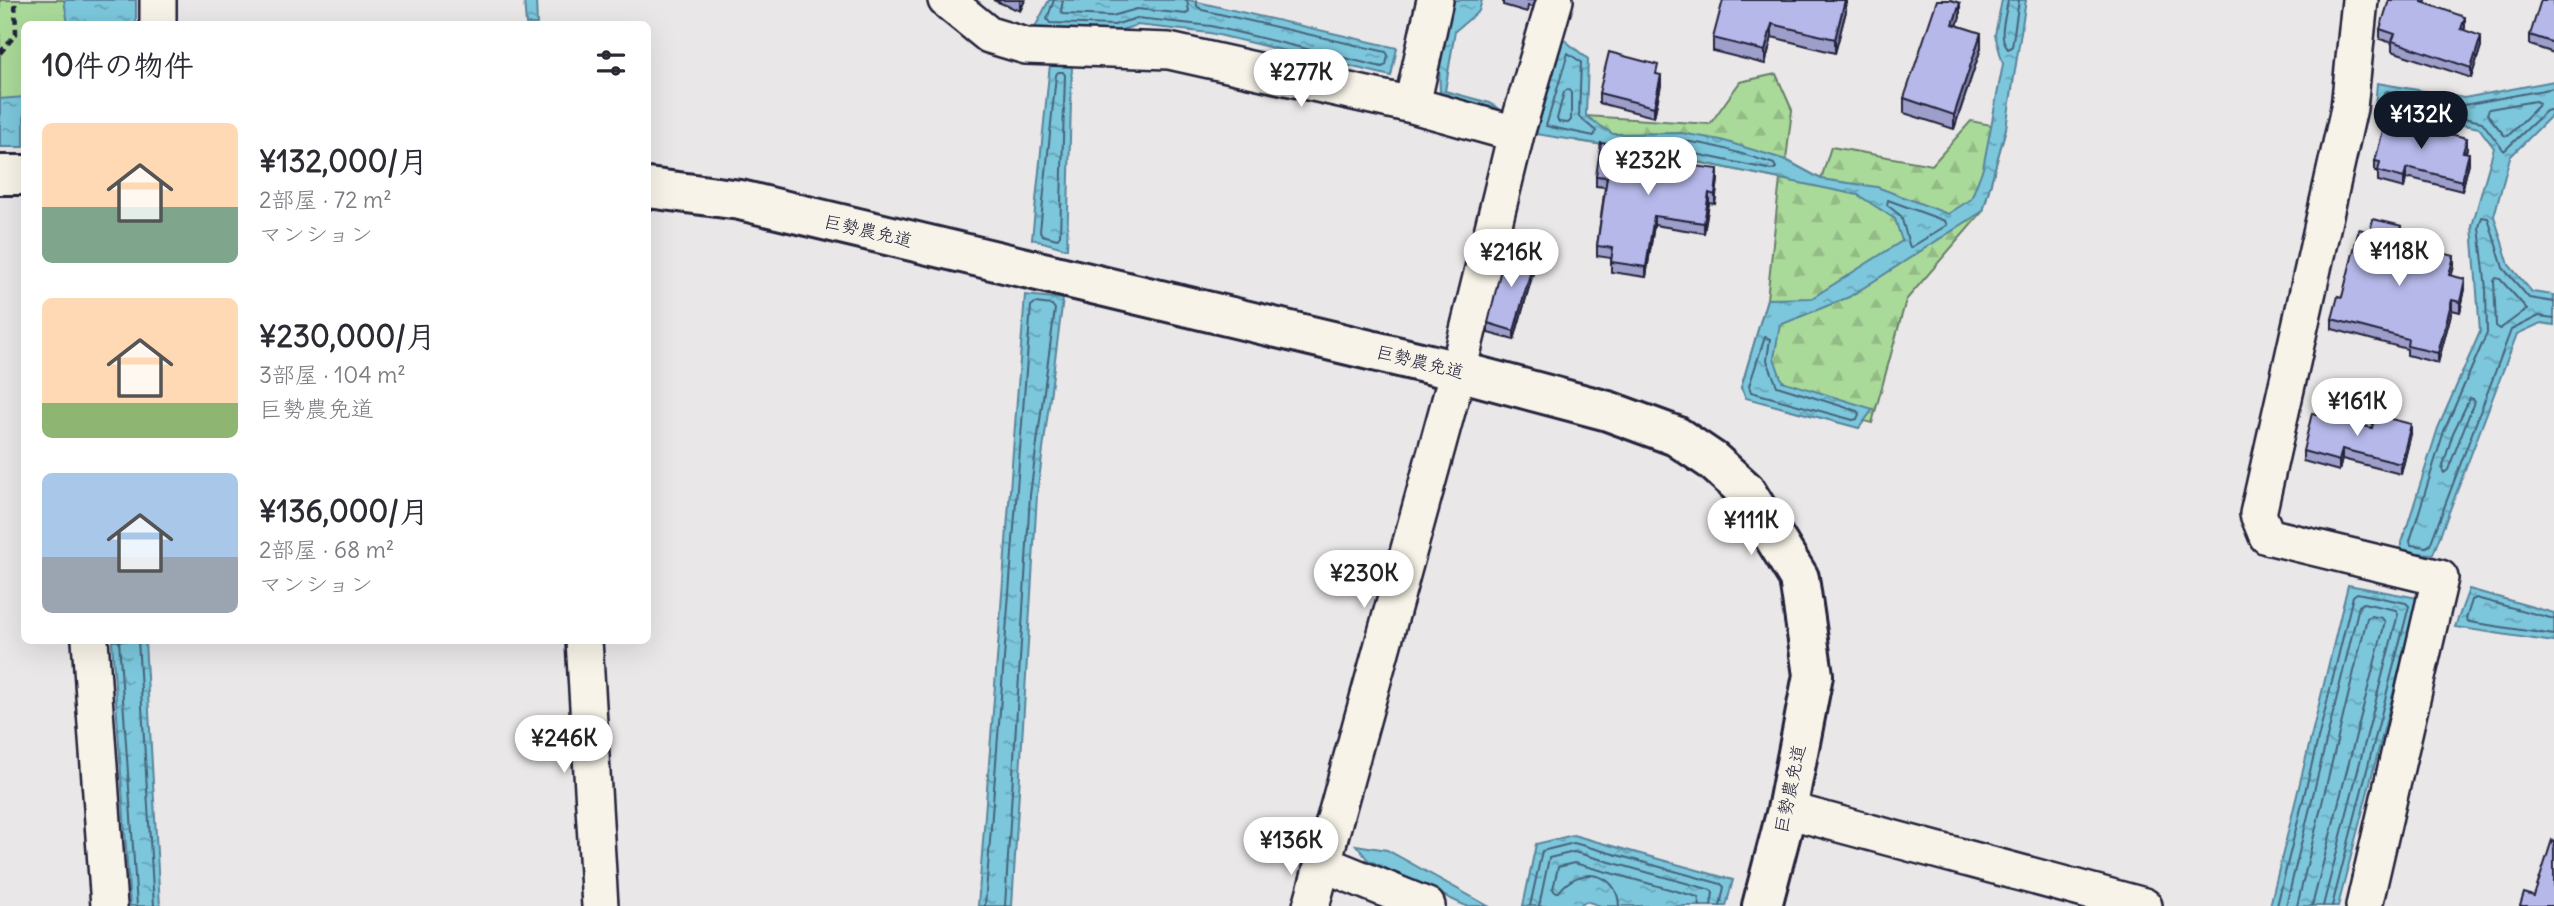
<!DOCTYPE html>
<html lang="ja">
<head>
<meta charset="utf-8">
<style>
  body { margin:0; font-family:Delius,"Klee One",sans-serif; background:#f2f2f3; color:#2b2b33; height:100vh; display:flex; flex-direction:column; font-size:26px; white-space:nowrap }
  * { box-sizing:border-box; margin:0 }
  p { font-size:23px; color:#7c7c81 }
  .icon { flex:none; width:38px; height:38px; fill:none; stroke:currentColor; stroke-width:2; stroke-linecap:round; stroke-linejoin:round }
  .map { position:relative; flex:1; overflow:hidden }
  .panel { position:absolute; left:21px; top:21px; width:630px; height:623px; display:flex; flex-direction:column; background:#fff; border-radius:10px; box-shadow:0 7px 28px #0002 }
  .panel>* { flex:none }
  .price { position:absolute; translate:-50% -60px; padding:0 16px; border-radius:24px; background:#fff; color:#222; font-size:23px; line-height:46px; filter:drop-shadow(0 2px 4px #0008) }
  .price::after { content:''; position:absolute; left:50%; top:42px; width:21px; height:16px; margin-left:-10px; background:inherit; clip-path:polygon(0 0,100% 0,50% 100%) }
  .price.active { background:#111827; color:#fff }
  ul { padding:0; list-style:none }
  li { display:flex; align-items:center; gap:21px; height:175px; padding:0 21px }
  li span { display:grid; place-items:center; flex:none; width:196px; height:140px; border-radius:10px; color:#555 }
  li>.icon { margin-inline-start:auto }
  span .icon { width:84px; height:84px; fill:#fffc; stroke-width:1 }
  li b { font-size:30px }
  h2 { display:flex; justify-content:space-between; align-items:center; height:84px; padding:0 21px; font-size:30px }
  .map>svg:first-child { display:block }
  .forest { fill:url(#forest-firs); stroke:#667e6a; stroke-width:2 }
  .park { fill:#aada99; stroke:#667e6a; stroke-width:2 }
  .water { fill:url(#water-ripples); stroke:#58859c; stroke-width:2 }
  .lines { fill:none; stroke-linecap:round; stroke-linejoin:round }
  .shore { stroke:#46647b; stroke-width:2 }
  .street-casing { stroke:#22223b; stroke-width:40 }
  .secondary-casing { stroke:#22223b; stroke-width:44 }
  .path { stroke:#22223b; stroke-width:4.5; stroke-dasharray:7 5; stroke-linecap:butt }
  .street { stroke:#f7f3e8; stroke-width:35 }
  .secondary { stroke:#f7f3e8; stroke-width:38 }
  .wall { fill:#9d9ec9; stroke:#22223b; stroke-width:2 }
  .shaded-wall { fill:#7f81a4; stroke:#22223b; stroke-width:2 }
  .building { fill:#b6b8ea; stroke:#22223b; stroke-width:2 }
  .labels { text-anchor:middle; stroke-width:5; stroke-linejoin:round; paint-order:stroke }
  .street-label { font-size:18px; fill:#22223b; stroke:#f7f3e8 }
</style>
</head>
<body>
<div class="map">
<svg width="2554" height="906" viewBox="0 0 2554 906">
  <defs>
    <pattern id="forest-firs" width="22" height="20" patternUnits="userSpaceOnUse" patternTransform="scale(1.75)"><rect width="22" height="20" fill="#aada99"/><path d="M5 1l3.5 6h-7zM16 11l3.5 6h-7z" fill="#92bb85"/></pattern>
    <pattern id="water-ripples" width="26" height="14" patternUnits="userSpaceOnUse" patternTransform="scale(1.75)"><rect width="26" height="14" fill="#7cc7dc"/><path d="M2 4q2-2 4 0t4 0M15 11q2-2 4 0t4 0" fill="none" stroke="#65a1b4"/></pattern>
  </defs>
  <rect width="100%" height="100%" fill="#eae7e8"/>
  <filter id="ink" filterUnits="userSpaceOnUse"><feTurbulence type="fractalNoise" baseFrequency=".0143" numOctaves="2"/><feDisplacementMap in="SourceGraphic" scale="14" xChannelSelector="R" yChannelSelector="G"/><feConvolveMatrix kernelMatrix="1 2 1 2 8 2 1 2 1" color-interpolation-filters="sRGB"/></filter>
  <g filter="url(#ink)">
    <path class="forest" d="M1776,74l16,36 -6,50 35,19 10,-32 101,18 39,-44 35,7 -23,83 -77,89 -34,123 -131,-35 26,-89 13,-120 -126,-26 -77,-12 9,-25 124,8 30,-42z"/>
    <path class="park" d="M0,0h136v24h-112v123h-24z"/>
    <path class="water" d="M64,0h72v24h-68z
      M524,0h12l1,24h-11z
      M1049,0h140l208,48 -6,28 -181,-43 -73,-8 -22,7 -81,-3z
      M1454,0h28l-3,11 -24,20 -10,60 45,12 10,6 -60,-13 -1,-39z
      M2002,0h24l-20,128 -23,83 -134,86 -69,28 -6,33 8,23 91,28 -14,19 -113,-30 -5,-10 26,-89 45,-1 90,-57 -7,-22 -37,-24 -204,-42 -118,-19 27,-95 25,20 -2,57 27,18 68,-1 40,7 65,20 35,19 56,8 71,27 23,-15 12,-31 20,-104 -8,-29z
      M1050,64l22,1 -5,184 -35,-10z
      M2554,81v32l-44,44 -16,59 15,49 23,27 22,3v30l-13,-2 -24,11 -84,220 -34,-2 39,-124 42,-96 -8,-106 22,-78 -15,-20 -104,-21 2,-24 87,15z
      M24,97v50h-24v-48z
      M1025,295l38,4 -26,196 -25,411h-34z
      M2348,585l70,13 -80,308h-68z
      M2469,589l85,24v29l-99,-15z
      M112,641h33l15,265h-30z
      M1573,835l160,45 -7,26h-125l-15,-5 -7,5h-56l13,-62z
      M1356,845l31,5 101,56h-22l-98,-46z"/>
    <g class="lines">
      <path class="shore" d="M1054,0l-7,19 3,4 64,2 23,-7 74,8 171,41 4,-2 2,-10 -2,-3 -184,-42 -5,-4 -1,-6
        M1063,0l-2,11 2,3 49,2 25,-7 49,5 3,-3 -2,-11
        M2008,0c-2,17 -11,36 0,49l4,-2 7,-47
        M1568,53l13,9 -2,55 17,14 -2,5 -48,-10z
        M1058,72h5l2,3 -5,160 -3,4 -15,-4 -2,-4 16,-156z
        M2554,88l-90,17 -77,-14 -3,2 -1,5 3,4 96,20 22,29 42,-40 8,-2
        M1568,89l3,4v27l-3,3 -9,-1 -2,-3 7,-27z
        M2535,101l4,2 -1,3 -30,30 -4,-1 -17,-21 2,-5z
        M1663,140c39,0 74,12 111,24l2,4 -4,2 -110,-23 -3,-3z
        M1888,200l57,21 2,4 -37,23 -9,-32 -14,-11z
        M2496,278l4,1 27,30 -27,20 -4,-3 -2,-45z
        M2554,302l-25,-4 -26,-30 -15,-50 -6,-1 -3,10 7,62 1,44 -43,98 -34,110 1,4 15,2 4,-2 81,-215 28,-14 15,2
        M1765,337l5,2 -3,21 10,26 80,25 2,3 -2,5 -4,1 -102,-28 -2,-6z
        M2470,398l3,1 1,3 -26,68 -4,3 -2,-4 11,-36z
        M2554,619l-78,-21 -4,2 -6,19 3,3 85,13
        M119,640l18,266
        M138,640l16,266
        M985,906l46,-600 4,-3 17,2 3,4 -25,186 -25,411
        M1530,906l12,-55 32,-8 147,41 3,3 -4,19
        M1539,906l10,-48 25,-6 137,38 2,3 -2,13
        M1619,906c-1,-35 -41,-41 -60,-14h-4l-2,-3 5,-22 16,-4 124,34 2,9
        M2277,906l76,-310 4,-3 49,10 3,3 -77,300
        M2286,906l73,-300 4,-3 33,7 2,4 -75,292
        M2297,906l70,-288 4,-2 11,2 3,4 -73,284"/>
      <defs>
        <path id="street" d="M946,0l43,35 37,11 143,5 243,54 104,29
          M2360,0l-11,108 -91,406 9,22 173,42 -76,328
          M158,24v-24
          M1412,105l23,-105
          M90,640l19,266
          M584,640l16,266
          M1787,810l357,96
          M1324,864l103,42
          M1311,906l147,-535 58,-237 39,-134"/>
        <path id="secondary" d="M0,175h24
          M648,188l92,12 718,171 150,40 68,25 37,25 32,29 54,88 14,97 -26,135 -25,96"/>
      </defs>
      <use href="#street" class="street-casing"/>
      <use href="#secondary" class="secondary-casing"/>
      <path class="path" d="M0,53l16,-19 -1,-34"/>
      <use href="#street" class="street"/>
      <use href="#secondary" class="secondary"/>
    </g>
    <path class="wall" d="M993,0h32l-5,11z
      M1503,0h32l-3,7 -4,-1 -1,6 -24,-7z
      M1846,0v11l-11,42 -63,-16 -7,27 -52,-13v-13z
      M2426,0l-1,3 40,24 -1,3 17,16 -10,32 -79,-27v-8l-12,-4v-10z
      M2554,0v53l-24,-8v-10z
      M1960,17l-3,8 24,23 -27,81 -50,-16v-15z
      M1658,75l3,10 -7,32 -55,-14v-10z
      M2467,148l-1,4 3,11 -7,28 -51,-13 -5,1 -2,9 -26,-7v-10h-3v-10z
      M1695,166l23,13 -3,25 -6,-1 -5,30 -50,-8 -8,52 -35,-5v-14l-14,-2v-10l8,-59 -9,-1v-10z
      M2402,236l-1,7 53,23 -3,10 14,13 -5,23 -8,-2 -14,53 -31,-8v-6l-75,-20v-10l10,-22z
      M1535,266l-21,74 -26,-7v-10z
      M2372,428l39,6 -10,40 -59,-15 -3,12 -36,-10v-10z"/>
    <path class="shaded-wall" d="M1021,0h4l-5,11v-10z
      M1845,0l1,11 -11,42v-14z
      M1960,3v14l-7,21v-14z
      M2465,17v10l-4,12v-10z
      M1772,24v13l-7,27v-13z
      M1981,33v15l-27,81v-14z
      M2481,36v10l-10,32v-10z
      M1661,75v10l-7,32v-10z
      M2467,138v10l-4,14v-10z
      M2469,153v10l-7,28v-10z
      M1718,169v10l-3,25v-9z
      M2406,169v10l-2,9v-10z
      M1709,193v10l-5,30v-10z
      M1654,216v9l-8,52v-10z
      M2402,226v10l-4,16v-10z
      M1535,256v10l-21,74v-9z
      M2454,256v10l-5,19v-10z
      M2465,279v10l-5,23v-10z
      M2452,300v10l-14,53v-10z
      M2411,424v10l-10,40v-10z
      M2342,449v10l-3,12v-10z"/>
    <path class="building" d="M1723,0h122l-10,39 -63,-15 -7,27 -52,-13z
      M1937,0h14l9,3 -7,21 28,9 -27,82 -50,-17z
      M2389,0h33v2l43,15 -4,12 20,7 -10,32 -79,-27 3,-7 -15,-5z
      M2541,0h13v43l-24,-8z
      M1609,52l49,13 -2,9 5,1 -7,32 -55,-14z
      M2386,119l81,19 -4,14 6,1 -7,28 -51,-13 -5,1 -2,9 -26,-7 2,-9 -5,-1z
      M1601,143l94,15 -1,8 24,3 -3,26 -6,-2 -5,30 -50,-7 -8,51 -35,-5 2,-14 -16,-2 10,-69 -11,-1z
      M2373,219l29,7 -4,16 56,14 -5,19 16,4 -5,23 -8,-2 -14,53 -31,-7 1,-7 -76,-20 6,-23 4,1 17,-68 11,3z
      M1506,248l29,8 -21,75 -26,-8z
      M2312,413l60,15 3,-13 36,9 -10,40 -59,-15 -3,12 -36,-10z
      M2552,840l2,1v65h-34l4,-13 10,3z"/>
  </g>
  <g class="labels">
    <g class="street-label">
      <text transform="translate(868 231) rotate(13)" y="6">巨勢農免道</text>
      <text transform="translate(1420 362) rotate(14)" y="6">巨勢農免道</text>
      <text transform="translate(1790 789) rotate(-78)" y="6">巨勢農免道</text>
    </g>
  </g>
</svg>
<b class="price" style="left:1301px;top:109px">¥277K</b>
<b class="price active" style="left:2421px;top:151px">¥132K</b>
<b class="price" style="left:1648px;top:197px">¥232K</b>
<b class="price" style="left:2399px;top:288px">¥118K</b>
<b class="price" style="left:1511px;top:289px">¥216K</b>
<b class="price" style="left:2357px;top:438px">¥161K</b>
<b class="price" style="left:1751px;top:557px">¥111K</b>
<b class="price" style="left:1364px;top:610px">¥230K</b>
<b class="price" style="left:564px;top:775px">¥246K</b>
<b class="price" style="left:1291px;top:877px">¥136K</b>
<section class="panel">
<h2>10件の物件<svg class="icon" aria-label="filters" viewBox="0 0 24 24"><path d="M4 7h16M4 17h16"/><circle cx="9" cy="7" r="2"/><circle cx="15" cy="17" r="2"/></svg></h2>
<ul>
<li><span style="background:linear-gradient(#ffd9b3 60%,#7fa58c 0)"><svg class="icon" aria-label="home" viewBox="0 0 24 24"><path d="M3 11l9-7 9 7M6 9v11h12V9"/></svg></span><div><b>¥132,000/月</b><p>2部屋 · 72 m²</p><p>マンション</p></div></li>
<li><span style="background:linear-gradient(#ffd9b3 75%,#8fb573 0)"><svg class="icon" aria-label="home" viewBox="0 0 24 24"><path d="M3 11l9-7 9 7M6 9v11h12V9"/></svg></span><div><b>¥230,000/月</b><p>3部屋 · 104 m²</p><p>巨勢農免道</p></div></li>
<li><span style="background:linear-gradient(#a9c7e8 60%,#9aa5b1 0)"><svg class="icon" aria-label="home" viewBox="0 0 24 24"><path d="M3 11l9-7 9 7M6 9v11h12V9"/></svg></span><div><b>¥136,000/月</b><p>2部屋 · 68 m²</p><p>マンション</p></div></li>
</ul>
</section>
</div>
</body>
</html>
